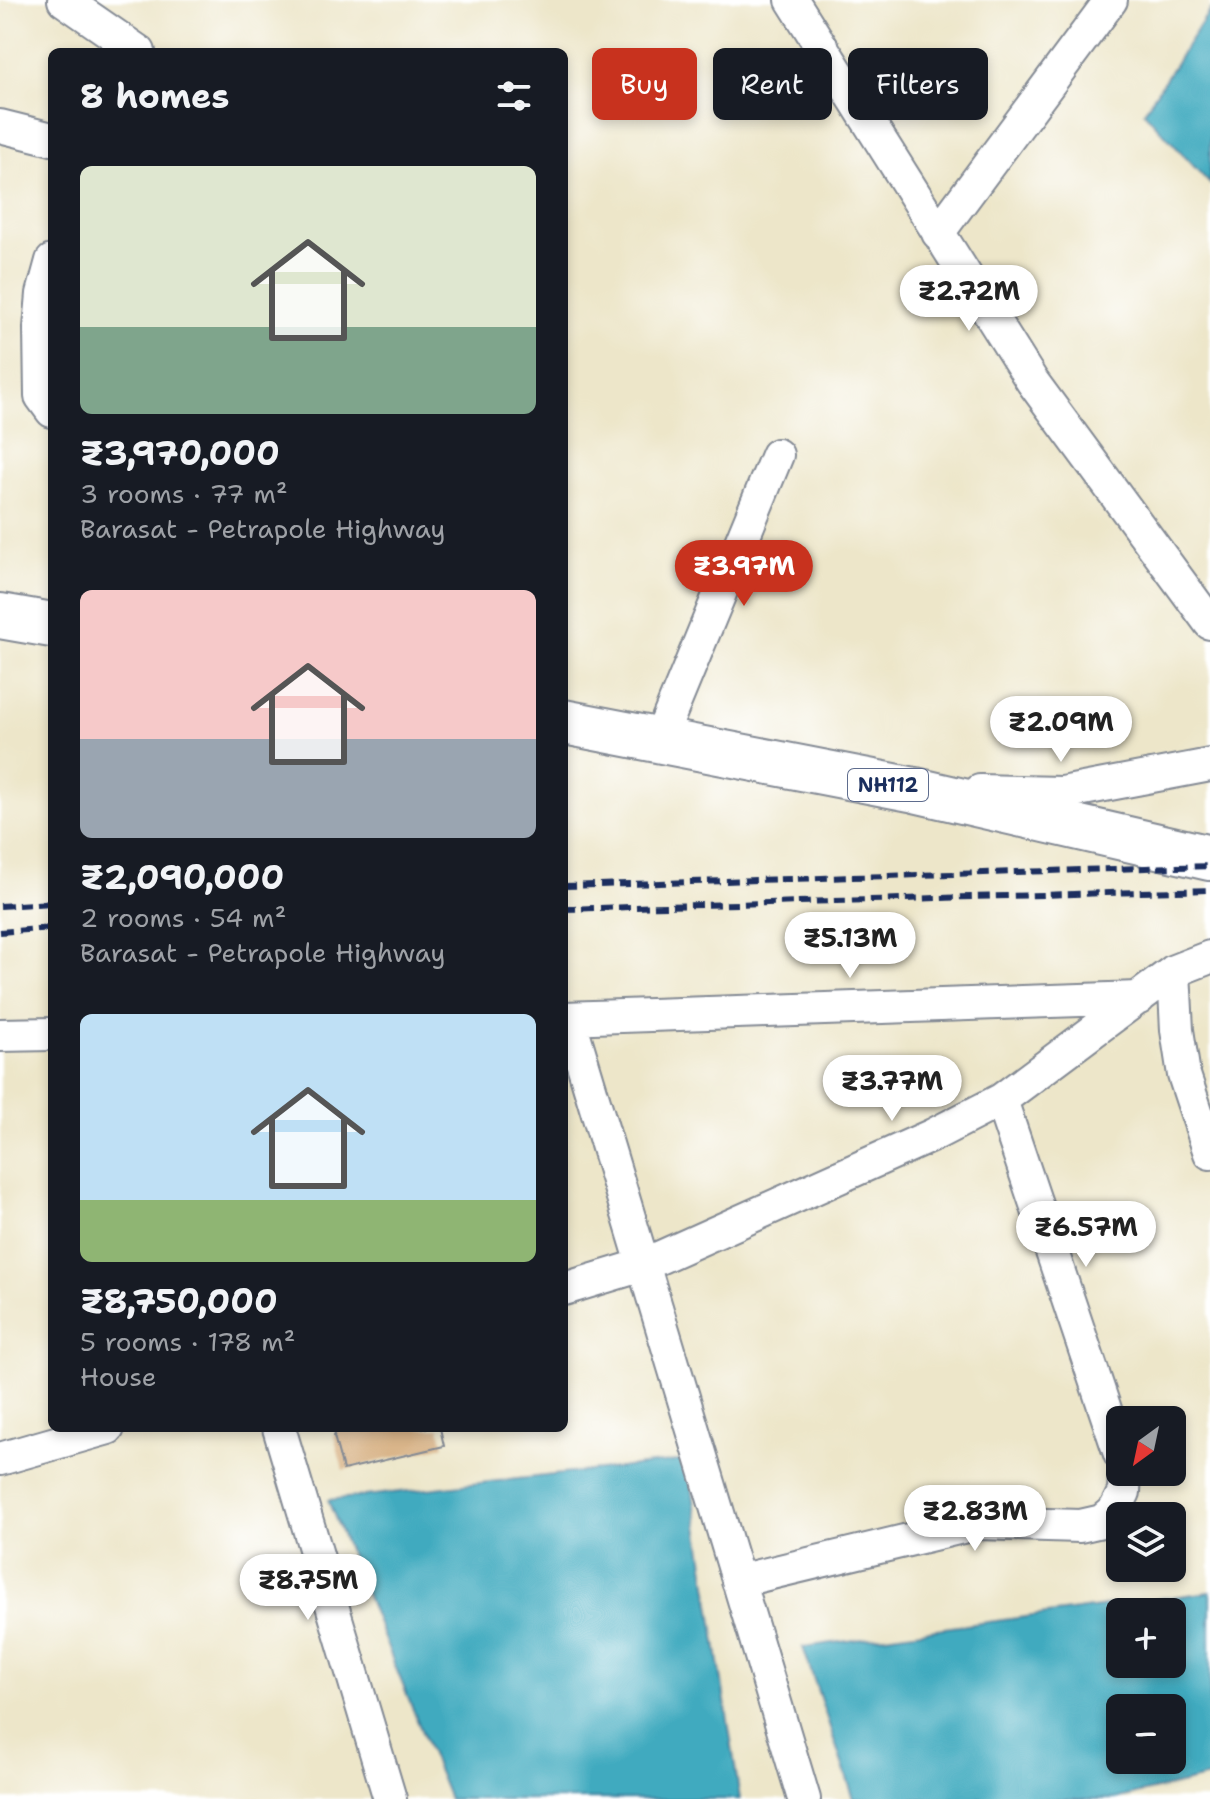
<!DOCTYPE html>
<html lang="en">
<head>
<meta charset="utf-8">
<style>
  body { margin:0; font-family:"Shantell Sans",sans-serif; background:#20242c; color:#f1f3f6; height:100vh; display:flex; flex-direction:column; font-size:30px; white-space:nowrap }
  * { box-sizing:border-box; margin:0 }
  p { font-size:26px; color:#9ea1a6 }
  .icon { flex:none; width:44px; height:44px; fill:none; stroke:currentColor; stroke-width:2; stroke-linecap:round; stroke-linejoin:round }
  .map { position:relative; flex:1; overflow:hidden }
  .drawer { position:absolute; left:48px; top:48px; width:520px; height:1384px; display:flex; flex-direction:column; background:#171b24; border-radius:12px; box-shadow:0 4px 12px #0003 }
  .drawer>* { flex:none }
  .guide { position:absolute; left:592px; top:48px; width:498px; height:72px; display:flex; gap:16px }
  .needle { width:52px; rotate:213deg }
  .tools { position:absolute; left:1106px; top:1406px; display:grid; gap:16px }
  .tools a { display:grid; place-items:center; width:80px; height:80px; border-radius:12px; background:#171b24; box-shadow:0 4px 12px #0003; font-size:40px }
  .price { position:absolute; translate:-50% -68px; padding:0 18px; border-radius:28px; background:#fff; color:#222; font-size:26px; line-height:52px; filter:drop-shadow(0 2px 4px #0008) }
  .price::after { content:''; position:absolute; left:50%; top:48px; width:24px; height:18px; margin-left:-12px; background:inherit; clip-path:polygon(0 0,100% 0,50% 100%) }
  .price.active { background:#c8321e; color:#fff }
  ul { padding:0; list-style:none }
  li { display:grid; align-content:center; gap:16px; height:424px; padding:0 32px }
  li span { display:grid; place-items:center; height:248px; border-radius:12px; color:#555 }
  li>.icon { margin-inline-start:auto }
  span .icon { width:144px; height:144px; fill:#fffc; stroke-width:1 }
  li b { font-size:34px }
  h2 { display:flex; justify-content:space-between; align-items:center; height:96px; padding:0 32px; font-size:34px }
  .chip { padding:0 28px; border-radius:12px; background:#171b24; box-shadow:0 4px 12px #0003; font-size:28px; line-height:72px }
  .chip.active { background:#c8321e; color:#fff }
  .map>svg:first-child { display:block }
  .water { fill:#3faabf; stroke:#2d6c8e; stroke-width:2; fill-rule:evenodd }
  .building { fill:#d9b58a }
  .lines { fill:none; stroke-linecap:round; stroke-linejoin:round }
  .minor-casing { stroke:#848a94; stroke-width:36 }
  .trunk-casing { stroke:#848a94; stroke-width:48 }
  .minor { stroke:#fff; stroke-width:32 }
  .trunk { stroke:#fff; stroke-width:44 }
  .rail { stroke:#1b2f5e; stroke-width:6; stroke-dasharray:12 6; stroke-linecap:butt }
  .labels { text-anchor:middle; stroke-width:6; stroke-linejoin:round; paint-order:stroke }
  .shield { fill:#fff; stroke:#5f6d8e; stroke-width:2 }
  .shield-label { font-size:20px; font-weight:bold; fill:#1b2f5e }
</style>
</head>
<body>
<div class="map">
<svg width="1210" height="1799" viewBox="0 0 1210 1799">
  <rect width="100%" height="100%" fill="#fff"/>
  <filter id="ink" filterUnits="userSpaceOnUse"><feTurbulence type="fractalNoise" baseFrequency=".0125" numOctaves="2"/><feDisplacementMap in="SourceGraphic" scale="16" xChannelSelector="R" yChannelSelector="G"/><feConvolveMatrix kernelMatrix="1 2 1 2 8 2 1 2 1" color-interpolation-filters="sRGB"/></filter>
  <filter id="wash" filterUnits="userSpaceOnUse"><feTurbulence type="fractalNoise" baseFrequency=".006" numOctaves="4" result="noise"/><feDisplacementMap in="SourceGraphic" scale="32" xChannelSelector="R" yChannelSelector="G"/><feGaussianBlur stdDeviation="1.8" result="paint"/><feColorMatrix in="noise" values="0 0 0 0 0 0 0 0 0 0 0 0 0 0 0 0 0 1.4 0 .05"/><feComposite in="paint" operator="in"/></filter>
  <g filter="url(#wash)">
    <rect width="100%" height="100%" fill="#ede6c9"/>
    <path class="water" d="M1210,10v174l-66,-72z
      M688,1460l52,339h-291l-121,-299z
      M1210,1592v185l-96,22h-260l-51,-152zM1120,1612h52v52h-52zM1120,1708h52v52h-52z"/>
    <g id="blocks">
      <path class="building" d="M338,1428h102l4,18 -101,24 -9,-34z"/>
    </g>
  </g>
  <g filter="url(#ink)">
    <use href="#blocks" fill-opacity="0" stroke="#848a94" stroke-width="2"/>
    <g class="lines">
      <defs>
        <path id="minor" d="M64,0l75,52
          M792,0l240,381 178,242
          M0,126l52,13
          M938,233l173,-233
          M52,261l-9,33 -3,34 1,68 11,15
          M659,741l118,-286
          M980,791l82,2 148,-28
          M1174,971l3,59 7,45 26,78
          M564,1018l575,-20
          M569,1018l235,781
          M0,1035l52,-1
          M1001,1100l119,354
          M564,1289l79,-24 290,-130 68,-35 173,-129 36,-14
          M279,1428l111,371
          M0,1459l108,-31
          M738,1581l241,-58 101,3 22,-5 13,-11 9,-18 1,-20"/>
        <path id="trunk" d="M0,616l52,9
          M564,722l351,68 295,68"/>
      </defs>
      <use href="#minor" class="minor-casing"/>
      <use href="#trunk" class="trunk-casing"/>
      <use href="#minor" class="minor"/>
      <use href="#trunk" class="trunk"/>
      <path class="rail" d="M564,886l646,-20
        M0,906l52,-3
        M564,909l646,-19
        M0,932l52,-4"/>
    </g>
  </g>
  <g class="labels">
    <rect class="shield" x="848" y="769" width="80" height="32" rx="6"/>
    <g class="shield-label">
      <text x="888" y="792">NH112</text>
    </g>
  </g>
</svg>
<div class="tools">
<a><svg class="needle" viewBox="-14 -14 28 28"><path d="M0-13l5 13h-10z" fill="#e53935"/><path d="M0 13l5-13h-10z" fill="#9ea1a6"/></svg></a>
<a><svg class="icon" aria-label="layers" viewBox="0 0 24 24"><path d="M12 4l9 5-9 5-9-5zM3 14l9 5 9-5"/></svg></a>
<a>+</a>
<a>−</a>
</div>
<b class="price" style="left:969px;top:333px">₹2.72M</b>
<b class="price active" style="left:744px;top:608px">₹3.97M</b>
<b class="price" style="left:1061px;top:764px">₹2.09M</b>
<b class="price" style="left:850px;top:980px">₹5.13M</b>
<b class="price" style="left:892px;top:1123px">₹3.77M</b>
<b class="price" style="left:1086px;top:1269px">₹6.57M</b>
<b class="price" style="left:975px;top:1553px">₹2.83M</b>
<b class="price" style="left:308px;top:1622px">₹8.75M</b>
<div class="guide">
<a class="chip active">Buy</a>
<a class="chip">Rent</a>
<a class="chip">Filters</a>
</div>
<section class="drawer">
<h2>8 homes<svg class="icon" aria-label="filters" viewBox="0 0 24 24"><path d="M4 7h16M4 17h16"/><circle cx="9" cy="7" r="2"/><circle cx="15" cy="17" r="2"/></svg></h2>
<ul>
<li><span style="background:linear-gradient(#dfe7d0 65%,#7fa58c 0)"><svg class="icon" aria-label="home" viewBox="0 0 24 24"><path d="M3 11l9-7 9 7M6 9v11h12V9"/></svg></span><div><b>₹3,970,000</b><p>3 rooms · 77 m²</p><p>Barasat - Petrapole Highway</p></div></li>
<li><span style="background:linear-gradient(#f6c9c9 60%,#9aa5b1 0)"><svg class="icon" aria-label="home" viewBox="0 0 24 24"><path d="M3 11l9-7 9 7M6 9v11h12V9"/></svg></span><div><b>₹2,090,000</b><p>2 rooms · 54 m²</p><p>Barasat - Petrapole Highway</p></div></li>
<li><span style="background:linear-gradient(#bfe0f5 75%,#8fb573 0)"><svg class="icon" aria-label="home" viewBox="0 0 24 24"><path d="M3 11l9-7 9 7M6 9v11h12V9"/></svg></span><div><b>₹8,750,000</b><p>5 rooms · 178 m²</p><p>House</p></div></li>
</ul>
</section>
</div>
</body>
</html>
